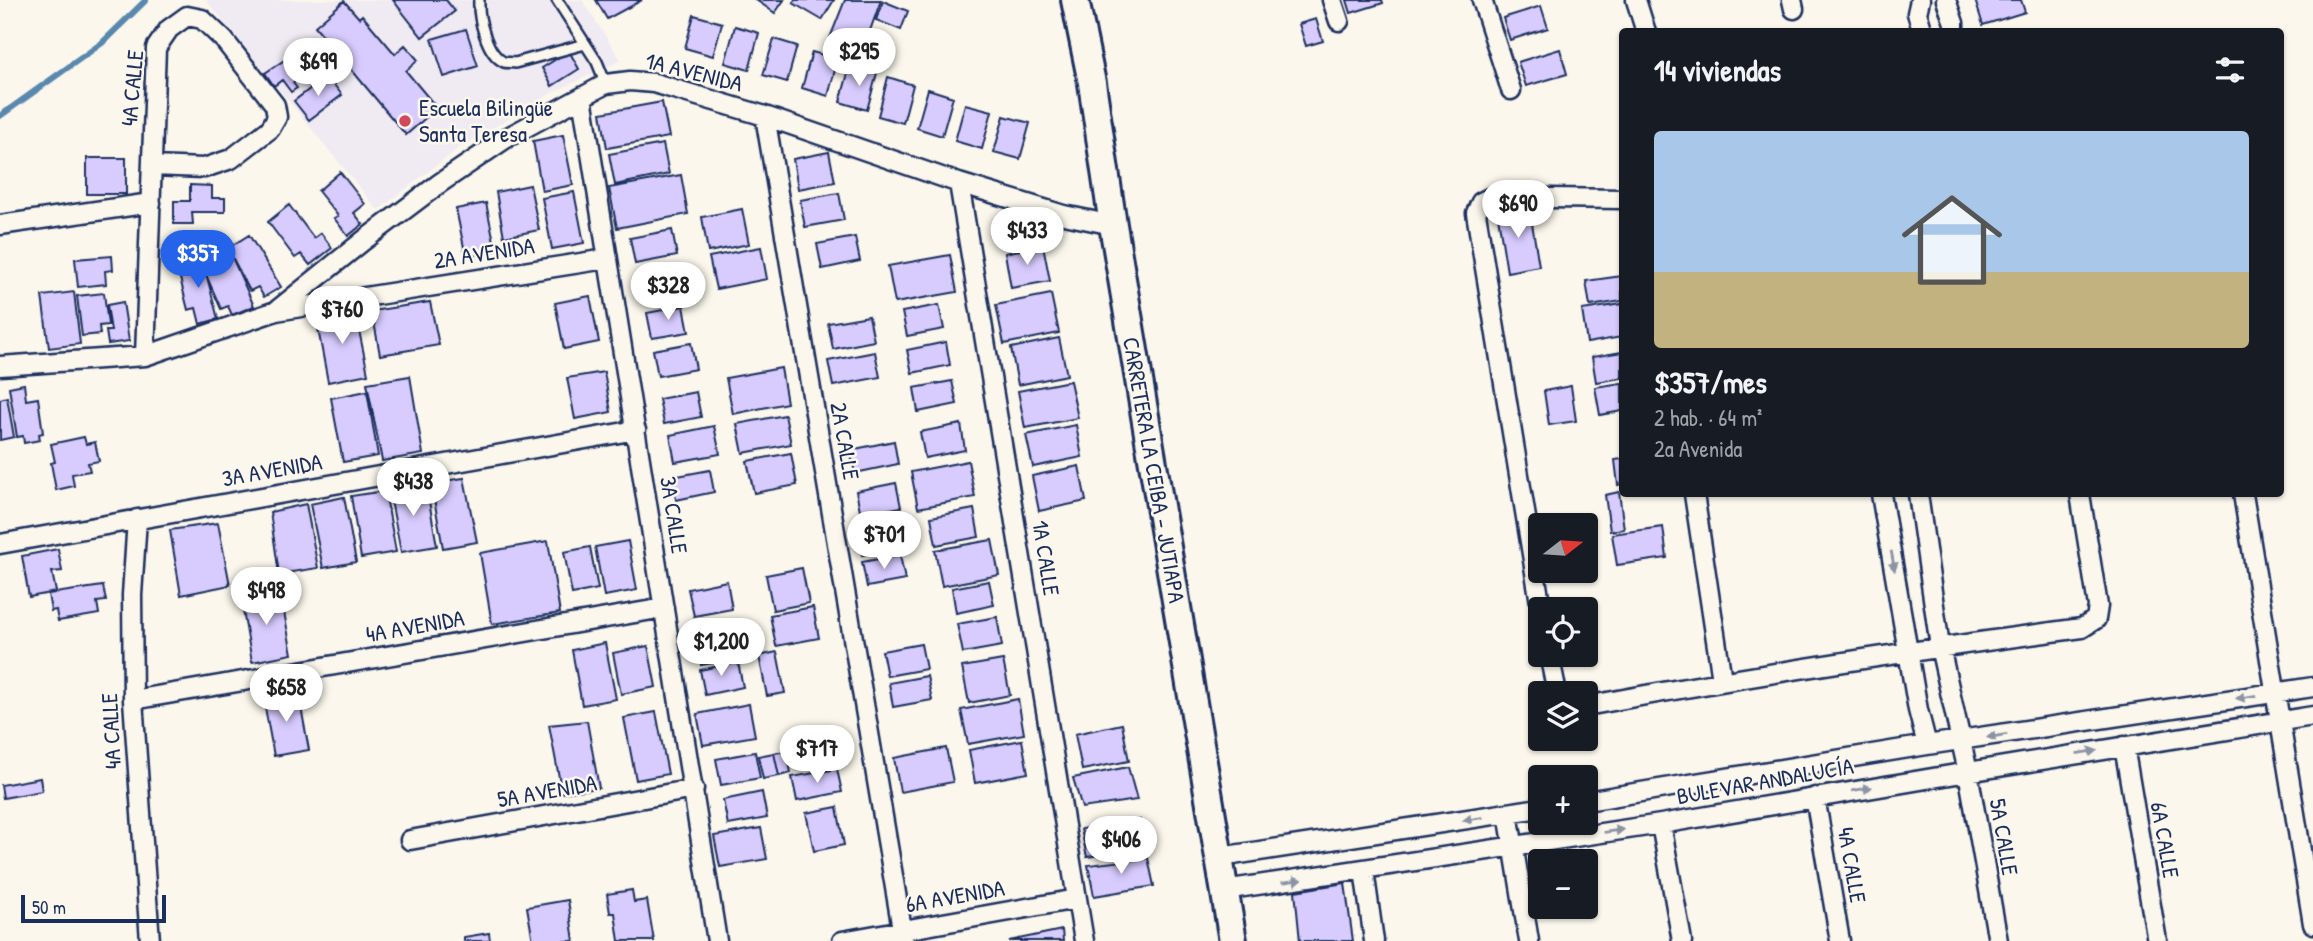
<!DOCTYPE html>
<html lang="es">
<head>
<meta charset="utf-8">
<style>
  body { margin:0; font-family:"Patrick Hand",sans-serif; background:#242831; color:#f1f3f6; height:100vh; display:flex; flex-direction:column; font-size:26px; white-space:nowrap }
  * { box-sizing:border-box; margin:0 }
  p { font-size:23px; color:#9ea1a6 }
  .icon { flex:none; width:38px; height:38px; fill:none; stroke:currentColor; stroke-width:2; stroke-linecap:round; stroke-linejoin:round }
  .map { position:relative; flex:1; overflow:hidden }
  .details { position:absolute; left:1619px; top:28px; width:665px; height:469px; display:flex; flex-direction:column; background:#171b24; border-radius:7px; box-shadow:0 2px 5px #0004 }
  .details>* { flex:none }
  .needle { width:46px; rotate:73deg }
  .controls { position:absolute; left:1528px; top:513px; display:grid; gap:14px }
  .controls a { display:grid; place-items:center; width:70px; height:70px; border-radius:7px; background:#171b24; box-shadow:0 2px 5px #0004; font-size:35px }
  .scale { position:absolute; left:21px; bottom:18px; width:145px; box-sizing:border-box; padding-left:7px; border:4px solid #1b2f5e; border-top:0; font-size:19px; line-height:24px; white-space:nowrap; color:#1b2f5e; -webkit-text-stroke:5px #fbf7ec; paint-order:stroke }
  .price { position:absolute; translate:-50% -60px; padding:0 16px; border-radius:24px; background:#fff; color:#222; font-size:23px; line-height:46px; filter:drop-shadow(0 2px 4px #0008) }
  .price::after { content:''; position:absolute; left:50%; top:42px; width:21px; height:16px; margin-left:-10px; background:inherit; clip-path:polygon(0 0,100% 0,50% 100%) }
  .price.selected { background:#2563eb; color:#fff }
  ul { padding:0; list-style:none }
  li { display:grid; align-content:center; gap:14px; height:371px; padding:0 35px }
  li span { display:grid; place-items:center; height:217px; border-radius:7px; color:#555 }
  li>.icon { margin-inline-start:auto }
  span .icon { width:126px; height:126px; fill:#fffc; stroke-width:1 }
  li b { font-size:30px }
  h2 { display:flex; justify-content:space-between; align-items:center; height:84px; padding:0 35px; font-size:30px }
  .map>svg:first-child { display:block }
  .built { fill:#f0eaf2 }
  .lines { fill:none; stroke-linecap:round; stroke-linejoin:round }
  .stream { stroke:#5988ae; stroke-width:6 }
  .building { fill:#d8ccff; stroke:#1b2f5e; stroke-width:2 }
  .lane-casing { stroke:#1b2f5e; stroke-width:14 }
  .street-casing { stroke:#1b2f5e; stroke-width:23 }
  .primary-casing { stroke:#1b2f5e; stroke-width:32 }
  .lane { stroke:#fbf7ec; stroke-width:9 }
  .street { stroke:#fbf7ec; stroke-width:18 }
  .primary { stroke:#fbf7ec; stroke-width:26 }
  .oneway { fill:#8b93a5 }
  .poi-dot { fill:#d1495b; stroke:#fbf7ec; stroke-width:2.5 }
  .labels { text-anchor:middle; stroke-width:5; stroke-linejoin:round; paint-order:stroke }
  .street-label { font-size:23px; fill:#1b2f5e; stroke:#fbf7ec }
  .poi-label { font-size:23px; fill:#1b2f5e; stroke:#fbf7ec; text-anchor:start }
</style>
</head>
<body>
<div class="map">
<svg width="2313" height="941" viewBox="0 0 2313 941">
  <rect width="100%" height="100%" fill="#fbf7ec"/>
  <filter id="ink" filterUnits="userSpaceOnUse"><feTurbulence type="fractalNoise" baseFrequency=".0143" numOctaves="2"/><feDisplacementMap in="SourceGraphic" scale="14" xChannelSelector="R" yChannelSelector="G"/><feConvolveMatrix kernelMatrix="1 2 1 2 8 2 1 2 1" color-interpolation-filters="sRGB"/></filter>
  <g filter="url(#ink)">
    <path class="built" d="M206,0h376l39,60 -71,34 -91,54 -81,62z"/>
    <g class="lines">
      <path class="stream" d="M0,116l102,-73 44,-43"/>
    </g>
    <path class="building" d="M393,0h53l9,11 -33,26z
      M596,0h46l-35,19z
      M756,0h28l-9,13z
      M795,0h39l-12,20 -29,-17z
      M845,0h36l-18,50 -33,-12z
      M1347,0h35l1,3 -32,10z
      M1975,0h46l4,12 -42,13z
      M344,1l15,17 3,-3 33,39 10,-9 13,15 -12,11 31,37 -31,27 -91,-109z
      M883,1l25,10 -7,19 -25,-10z
      M1541,6l7,22 -38,12 -7,-22z
      M694,15l28,8 -9,33 -28,-8z
      M1316,19l7,22 -17,5 -7,-22z
      M735,26l24,7 -10,37 -24,-7z
      M466,29l12,37 -34,11 -12,-38z
      M774,39l23,7 -10,36 -24,-7z
      M301,49l7,11 5,-4 6,9 -26,18 4,5 -6,4 -9,-12 -8,6 -9,-13z
      M1560,49l7,25 -41,12 -8,-24z
      M569,51l10,18 -27,17 -10,-18z
      M812,52l26,7 -10,37 -26,-8z
      M850,66l27,7 -10,37 -27,-8z
      M327,76l15,19 -33,25 -15,-19z
      M888,77l25,8 -10,38 -25,-7z
      M928,89l25,8 -11,39 -25,-8z
      M662,102l7,35 -62,11 -6,-35z
      M965,104l27,7 -10,38 -27,-8z
      M1004,116l26,7 -10,36 -26,-7z
      M563,135l10,50 -31,6 -9,-50z
      M663,144l6,30 -54,11 -6,-31z
      M829,152l6,30 -37,7 -5,-30z
      M87,158h39v36h-39z
      M340,172l25,32 -11,9 9,11 -15,12 -14,-18 4,-2 -20,-25z
      M681,175l7,39 -71,14 -8,-40z
      M190,185l22,1v12h13v14h-33l1,12h-19v-23h16z
      M530,185l9,45 -35,7 -8,-45z
      M574,192l10,51 -32,6 -10,-51z
      M839,193l5,27 -39,7 -5,-27z
      M486,203l10,48 -30,6 -10,-48z
      M289,205l25,33 7,-5 11,15 -22,17 -9,-11 -6,4 -27,-36z
      M742,209l7,35 -41,8 -6,-35z
      M1497,210l33,1 9,55 -32,6z
      M672,230l5,26 -42,8 -5,-26z
      M249,235l32,52 -17,10 -6,-10 -8,4 -19,-36 -6,-5z
      M855,237l5,24 -38,8 -5,-25z
      M1043,245l7,36 -39,7 -6,-35z
      M761,247l6,32 -51,10 -7,-32z
      M201,254l17,65 -18,5 -4,-16 -8,2 -9,-36 10,-3 -3,-13z
      M231,255l23,51 -22,9 -4,-9 -7,3 -18,-41z
      M950,255l7,37 -62,11 -7,-37z
      M112,256l1,14 -8,1 1,13 -28,3 -3,-28z
      M1622,276v25l-32,5 -4,-25z
      M74,292l6,52 -31,4 -7,-52z
      M104,293l4,32 -9,1 1,8 -18,2 -5,-40z
      M1051,294l8,39 -55,11 -8,-39z
      M590,296l9,46 -35,7 -9,-46z
      M123,302l6,39 -21,3 -2,-13h5l-4,-26z
      M430,302l9,43 -59,10 -8,-44z
      M1622,304v33l-35,6 -5,-33z
      M939,305l5,24 -37,7 -5,-24z
      M684,306l5,26 -37,6 -5,-25z
      M355,311l13,63 -40,8 -12,-64z
      M869,316l5,25 -41,8 -5,-26z
      M1059,338l8,37 -49,10 -7,-37z
      M946,342l4,23 -38,8 -5,-23z
      M691,343l5,26 -38,7 -5,-26z
      M875,352l5,25 -47,9 -5,-25z
      M1622,352v26l-26,4 -4,-25z
      M781,368l6,35 -54,11 -7,-36z
      M604,372l7,40 -36,7 -8,-41z
      M410,376l13,78 -41,7 -15,-78z
      M952,381l5,23 -39,8 -4,-24z
      M1070,381l8,37 -53,10 -7,-37z
      M1622,383v28l-22,4 -5,-28z
      M24,384l2,16 12,-2 5,35 -4,1 1,6 -16,3 -1,-7 -6,1 -8,-50z
      M1571,386l5,35 -27,4 -5,-34z
      M367,391l11,65 -35,6 -12,-64z
      M696,392l5,25 -37,7 -5,-25z
      M7,397l7,40 -14,3v-41z
      M785,415l6,29 -48,9 -6,-29z
      M961,424l4,26 -40,8 -5,-26z
      M1076,425l6,32 -49,10 -7,-32z
      M714,426l6,28 -45,8 -5,-27z
      M84,437l2,7 9,-2 4,19 -11,2 2,8 -18,3 2,12 -18,4 -5,-27 4,-1 -4,-18z
      M894,441l4,23 -43,9 -5,-23z
      M791,453l6,32 -43,8 -7,-32z
      M1622,459v25l-4,1 -3,-25z
      M968,461l7,36 -57,11 -7,-36z
      M1079,466l7,35 -47,10 -7,-35z
      M710,470l4,22 -38,8 -4,-23z
      M464,478l13,64 -34,6 -12,-65z
      M896,483l5,24 -40,8 -5,-24z
      M426,484l11,62 -36,6 -12,-62z
      M385,491l11,61 -35,6 -10,-62z
      M1619,492l5,37 -14,2 -5,-36z
      M344,497l12,65 -33,6 -13,-64z
      M306,504l12,64 -39,6 -9,-62z
      M974,509l5,28 -43,8 -5,-28z
      M901,522l4,25 -43,8 -5,-25z
      M218,523l12,62 -49,10 -11,-65z
      M1663,527l4,31 -50,7 -5,-31z
      M992,540l7,35 -57,11 -7,-36z
      M548,541l12,72 -68,11 -12,-71z
      M628,541l9,49 -33,6 -9,-49z
      M590,547l8,42 -26,5 -8,-42z
      M58,549l4,22 -10,1 4,20 -27,5 -7,-41z
      M900,555l5,25 -38,7 -5,-25z
      M802,568l7,35 -36,7 -7,-35z
      M727,581l5,28 -38,7 -6,-27z
      M989,581l5,24 -38,8 -4,-25z
      M103,586l3,15 -9,1 2,12 -41,7 -2,-11 -5,1 -3,-17z
      M280,591l12,63 -40,8 -11,-63z
      M813,607l6,31 -43,8 -6,-31z
      M997,617l5,29 -39,7 -6,-29z
      M736,632l4,26 -39,7 -4,-25z
      M605,643l11,56 -34,6 -10,-55z
      M921,644l5,25 -39,7 -5,-25z
      M648,646l8,41 -35,7 -8,-41z
      M777,652l8,41 -18,3 -8,-40z
      M1003,660l7,35 -41,8 -7,-36z
      M738,662l5,25 -38,8 -5,-25z
      M927,676l5,24 -39,7 -4,-24z
      M298,691l11,59 -35,6 -11,-59z
      M1018,699l6,35 -56,10 -7,-34z
      M749,704l6,32 -52,9 -6,-31z
      M656,712l12,62 -32,6 -12,-62z
      M587,721l12,67 -37,5 -13,-68z
      M1122,724l7,37 -47,9 -7,-36z
      M818,731l6,33 -26,5 -6,-33z
      M1022,740l6,33 -53,10 -6,-33z
      M946,748l7,34 -53,10 -6,-34z
      M787,751l4,22 -12,3 -5,-23z
      M755,752l5,26 -39,7 -5,-26z
      M774,753l5,23 -16,3 -5,-23z
      M1128,767l9,33 -55,8 -9,-30z
      M837,769l5,23 -45,9 -5,-24z
      M40,778l2,13 -39,7 -2,-13z
      M762,792l5,26 -39,7 -5,-25z
      M837,807l7,38 -30,6 -8,-38z
      M1140,820l6,27 -59,10 -6,-28z
      M761,828l6,31 -47,8 -6,-31z
      M1148,858l6,28 -60,10 -6,-31z
      M1345,883l8,58h-53l-5,-50z
      M632,890l2,12 13,-2 7,41h-35l-4,-28h-5l-3,-19z
      M568,900l6,41h-41l-6,-34z
      M1062,930l1,11h-54z
      M489,933l1,8h-26v-4z"/>
    <g class="lines">
      <defs>
        <path id="lane" d="M479,0c-1,17 7,54 25,62 3,1 7,0 11,1l70,-19
          M557,0l40,62 9,22"/>
        <path id="street" d="M1332,0l7,21
          M1482,0l29,90
          M1636,0l10,32
          M1792,0l2,9
          M1920,0l-3,13 6,19
          M1946,0l8,23v9
          M582,97l135,844
          M765,116l139,825
          M959,183l125,758
          M0,225l151,-22
          M276,311l87,-70 77,-58 68,-46 98,-53 24,-3 24,2 111,33 194,67 105,32 49,10
          M145,356l11,-308 13,-19 18,-13 15,3 22,21 51,65 2,12 -7,12 -39,30 -27,9 -52,-2
          M0,366l145,-10 131,-45 330,-52
          M1694,494l28,186
          M1881,494l37,216 9,35
          M1918,494l22,153 28,125 30,169
          M2243,494l70,430
          M137,519l-5,76 1,105 17,241
          M0,544l636,-114
          M1541,609l-65,-396 5,-11 10,-5 131,2
          M1549,654l8,39
          M133,700l531,-92
          M1586,706c164,-31 330,-56 496,-78l14,-9 2,-13 -18,-112
          M2124,746l33,195
          M1815,797l25,144
          M1586,801l341,-56 386,-58
          M1508,813l21,128
          M1661,824l21,117
          M410,840l284,-51
          M1220,857l320,-49
          M1364,870l10,71
          M1224,890l437,-66 307,-52 345,-56
          M842,941l235,-42"/>
        <path id="primary" d="M1075,0l17,83 21,142 120,716"/>
      </defs>
      <use href="#lane" class="lane-casing"/>
      <use href="#street" class="street-casing"/>
      <use href="#primary" class="primary-casing"/>
      <use href="#lane" class="lane"/>
      <use href="#street" class="street"/>
      <use href="#primary" class="primary"/>
    </g>
    <defs><path id="oneway-solid" d="M-6-.8H1V-3.2L6.5 0L1 3.2V.8H-6Z" transform="scale(1.75)"/></defs>
    <g class="oneway">
      <use href="#oneway-solid" transform="translate(1893 561) rotate(80)"/>
      <use href="#oneway-solid" transform="translate(2246 697) rotate(171)"/>
      <use href="#oneway-solid" transform="translate(1997 736) rotate(171)"/>
      <use href="#oneway-solid" transform="translate(2087 752) rotate(-9)"/>
      <use href="#oneway-solid" transform="translate(1862 789) rotate(-10)"/>
      <use href="#oneway-solid" transform="translate(1473 819) rotate(171)"/>
      <use href="#oneway-solid" transform="translate(1614 831) rotate(-8)"/>
      <use href="#oneway-solid" transform="translate(1292 881) rotate(-9)"/>
    </g>
  </g>
  <circle class="poi-dot" cx="405" cy="121" r="7"/>
  <g class="labels">
    <g class="street-label">
      <text transform="translate(694 72) rotate(14)" y="8">1A AVENIDA</text>
      <text transform="translate(132 88) rotate(-85)" y="8">4A CALLE</text>
      <text transform="translate(484 253) rotate(-9)" y="8">2A AVENIDA</text>
      <text transform="translate(845 441) rotate(80)" y="8">2A CALLE</text>
      <text transform="translate(272 470) rotate(-10)" y="8">3A AVENIDA</text>
      <text transform="translate(1154 470) rotate(80)" y="8">CARRETERA LA CEIBA - JUTIAPA</text>
      <text transform="translate(674 515) rotate(81)" y="8">3A CALLE</text>
      <text transform="translate(1046 558) rotate(81)" y="8">1A CALLE</text>
      <text transform="translate(415 626) rotate(-10)" y="8">4A AVENIDA</text>
      <text transform="translate(111 731) rotate(-93)" y="8">4A CALLE</text>
      <text transform="translate(1765 781) rotate(-10)" y="8">BULEVAR ANDALUCÍA</text>
      <text transform="translate(547 791) rotate(-10)" y="8">5A AVENIDA</text>
      <text transform="translate(2004 837) rotate(80)" y="8">5A CALLE</text>
      <text transform="translate(2165 840) rotate(80)" y="8">6A CALLE</text>
      <text transform="translate(1852 865) rotate(80)" y="8">4A CALLE</text>
      <text transform="translate(955 896) rotate(-10)" y="8">6A AVENIDA</text>
    </g>
    <g class="poi-label">
      <text x="419" y="116">Escuela Bilingüe<tspan x="419" dy="26">Santa Teresa</tspan></text>
    </g>
  </g>
</svg>
<div class="controls">
<a><svg class="needle" viewBox="-14 -14 28 28"><path d="M0-13l5 13h-10z" fill="#e53935"/><path d="M0 13l5-13h-10z" fill="#9ea1a6"/></svg></a>
<a><svg class="icon" aria-label="locate" viewBox="0 0 24 24"><circle cx="12" cy="12" r="6"/><path d="M12 2v4M12 18v4M2 12h4M18 12h4"/></svg></a>
<a><svg class="icon" aria-label="layers" viewBox="0 0 24 24"><path d="M12 4l9 5-9 5-9-5zM3 14l9 5 9-5"/></svg></a>
<a>+</a>
<a>−</a>
</div>
<div class="scale">50 m</div>
<b class="price" style="left:859px;top:88px">$295</b>
<b class="price" style="left:318px;top:98px">$699</b>
<b class="price" style="left:1518px;top:240px">$690</b>
<b class="price" style="left:1027px;top:267px">$433</b>
<b class="price selected" style="left:198px;top:290px">$357</b>
<b class="price" style="left:668px;top:322px">$328</b>
<b class="price" style="left:342px;top:346px">$760</b>
<b class="price" style="left:413px;top:518px">$438</b>
<b class="price" style="left:884px;top:571px">$701</b>
<b class="price" style="left:266px;top:627px">$498</b>
<b class="price" style="left:721px;top:678px">$1,200</b>
<b class="price" style="left:286px;top:724px">$658</b>
<b class="price" style="left:817px;top:785px">$717</b>
<b class="price" style="left:1121px;top:876px">$406</b>
<section class="details">
<h2>14 viviendas<svg class="icon" aria-label="filters" viewBox="0 0 24 24"><path d="M4 7h16M4 17h16"/><circle cx="9" cy="7" r="2"/><circle cx="15" cy="17" r="2"/></svg></h2>
<ul>
<li><span style="background:linear-gradient(#a9c7e8 65%,#c2b280 0)"><svg class="icon" aria-label="home" viewBox="0 0 24 24"><path d="M3 11l9-7 9 7M6 9v11h12V9"/></svg></span><div><b>$357/mes</b><p>2 hab. · 64 m²</p><p>2a Avenida</p></div></li>
</ul>
</section>
</div>
</body>
</html>
